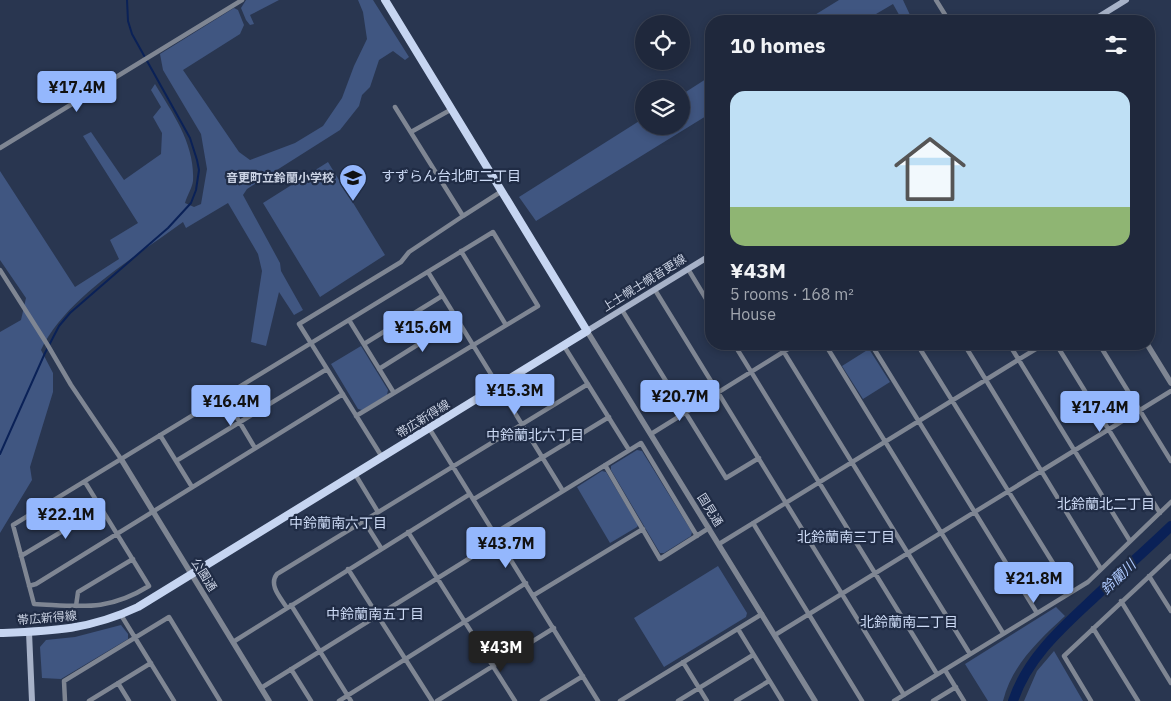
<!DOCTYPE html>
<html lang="en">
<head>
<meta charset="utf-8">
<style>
  body { margin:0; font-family:"IBM Plex Sans","Noto Sans JP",sans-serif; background:#2c3447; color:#f1f3f6; height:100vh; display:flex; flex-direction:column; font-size:19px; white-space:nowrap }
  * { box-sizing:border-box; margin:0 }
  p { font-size:16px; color:#a1a6af }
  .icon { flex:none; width:28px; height:28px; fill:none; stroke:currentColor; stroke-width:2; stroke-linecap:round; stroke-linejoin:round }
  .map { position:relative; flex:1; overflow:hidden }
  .panel { position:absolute; left:705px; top:15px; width:450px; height:335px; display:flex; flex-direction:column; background:#1f283c; border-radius:20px; box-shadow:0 2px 8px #0003,0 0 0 1px #3c4456 }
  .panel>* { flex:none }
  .fabs { position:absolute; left:635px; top:15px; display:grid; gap:10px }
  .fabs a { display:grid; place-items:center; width:55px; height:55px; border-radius:50%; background:#1f283c; box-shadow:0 2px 8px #0003,0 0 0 1px #3c4456; font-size:25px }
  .price { position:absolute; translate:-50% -42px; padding:0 11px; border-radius:5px; background:#94b7fd; color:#111; font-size:16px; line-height:32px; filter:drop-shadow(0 1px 2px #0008) }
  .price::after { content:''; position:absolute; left:50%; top:30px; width:15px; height:11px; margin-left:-8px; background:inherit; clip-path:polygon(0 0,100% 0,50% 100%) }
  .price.on { background:#222; color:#fff }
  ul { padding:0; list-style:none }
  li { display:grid; align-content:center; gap:10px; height:265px; padding:0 25px }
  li+li { border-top:1px solid #3c4456 }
  li span { display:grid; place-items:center; height:155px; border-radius:15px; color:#555 }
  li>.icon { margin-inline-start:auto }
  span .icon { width:90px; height:90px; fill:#fffc; stroke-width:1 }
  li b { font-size:21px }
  h2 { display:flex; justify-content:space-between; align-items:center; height:60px; padding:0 25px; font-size:21px }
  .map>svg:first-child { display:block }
  .green { fill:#405681 }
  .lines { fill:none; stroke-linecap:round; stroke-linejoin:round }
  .stream { stroke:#0a2157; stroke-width:2 }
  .river { stroke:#0a2157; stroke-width:10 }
  .minor { stroke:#7f8693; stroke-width:4.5 }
  .tertiary { stroke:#7f8693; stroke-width:5.5 }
  .secondary { stroke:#a7b2c8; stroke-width:6 }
  .primary { stroke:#c6d5f1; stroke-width:8 }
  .labels { text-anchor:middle; stroke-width:4.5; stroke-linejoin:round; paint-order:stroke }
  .poi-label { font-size:12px; font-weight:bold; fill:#cbd3e4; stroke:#202c45; text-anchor:end }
  .street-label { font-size:12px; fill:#cbd3e4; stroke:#202c45 }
  .neighbourhood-label { font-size:14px; fill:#cddbf6; stroke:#202c45 }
  .water-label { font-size:14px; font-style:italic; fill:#afcaff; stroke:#202c45 }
</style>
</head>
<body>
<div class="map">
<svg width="1171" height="701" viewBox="0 0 1171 701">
  <rect width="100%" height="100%" fill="#293650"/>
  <path class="green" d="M246,0h33l-29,15 4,9 -4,1 -4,-5 -5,-12z
    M358,0h15l36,57 -4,3 -12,-9 -14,9 -9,27 -8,8 -3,11 -19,24 -93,59 -4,6 37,68 1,8 22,39 -9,5 -15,-23 -13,54 -15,-4 11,-71 -4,-17 -30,-51 -42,25 -3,-6c-46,34 -117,75 -142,128l12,23v19l-23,75 2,13 -32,53v-201l21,-12 5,-22 -26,-38v-89l75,116 44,-28 -9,-19 28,-17 -55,-87 8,-4 33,48 37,-26 1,-21 -9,-16 8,-10 -10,-17 4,-6c18,30 40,60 38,97 -1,7 -6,15 -8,22l9,4 7,-3 6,-35 -6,-35 -38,-64 -3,-16 74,-46 4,2 6,15 -4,9 -57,36 56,82 11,8 45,-17 28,-17 19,-28 12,-32 13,-27 -4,-27z
    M839,0h64l7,15 -8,5 -9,-16 -17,10 -2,7h-69z
    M706,79h5c0,12 -2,23 0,34l-175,108 -17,-24 125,-79v8h37v-31z
    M328,162l57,93 -65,42 -57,-94z
    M361,346l27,44 -1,5 -25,15 -4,-1 -27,-45z
    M869,349l21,33 -27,17 -21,-33z
    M637,450l5,1 50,81 -1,4 -27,17h-4l-49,-83v-4z
    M602,471l4,1 32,53 -1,2 -27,16 -33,-56z
    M718,566l29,47 -1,4 -82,50 -30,-49z
    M1056,607l9,9c-27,25 -53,49 -62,85h-15l-23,-37z
    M121,625l7,9v5l-67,40 -19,-1 -2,-31 6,-7 29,-3z
    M1054,651l29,50h-59l13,-30z"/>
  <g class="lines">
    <path class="stream" d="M0,454l45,-101 14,-27 11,-13 98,-85 23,-25 5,-13 3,-20 -2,-10 -7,-22 -58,-104 -4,-13 -1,-21"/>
    <path class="river" d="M1013,701c15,-45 51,-75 85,-107 24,-23 49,-45 73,-68"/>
    <path class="minor" d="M936,0l13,21
      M395,107l68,109 39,-25
      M411,132l41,-23
      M0,148l242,-148
      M461,251l45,74
      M688,269l23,38
      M0,270l47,74 24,41 50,74
      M428,272l135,219
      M655,290l249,405
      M622,310l104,168 33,-20
      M349,320l45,73
      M364,344l78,-48
      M734,344l203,330
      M779,344l191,310
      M825,344l178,289
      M871,344l166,269
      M917,344l154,248
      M964,344l137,225
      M1009,344l121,197
      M1056,344l104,169
      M1099,344l72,117
      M564,346l65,104
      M379,369l78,-49
      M224,396l31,52
      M429,428l169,273
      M651,434l145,-90
      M160,435l32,52
      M382,457l-83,-133 102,-62 8,-10 54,-36
      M176,461l151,-92
      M605,465l55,94 49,-31
      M355,474l23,38
      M85,482l64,104c-42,26 -68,20 -115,18l-21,-79 480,-293 45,74 -182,110
      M474,499l135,-82
      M364,521l17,27
      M753,523l109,178
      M408,532l107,169
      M495,533l146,-90 56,93
      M719,544l325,-200
      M21,556l80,-48
      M348,569l84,132
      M1149,576l22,35
      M29,586l7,-2 307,-190
      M534,595l109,-66
      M1121,601l50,82
      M291,605l60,96
      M76,606l2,-14 55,-33
      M287,608c-6,-10 -19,-23 -10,-34l311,-190
      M121,615l53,86
      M1093,628l45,73
      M738,629l44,72
      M775,635l396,-244
      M233,642l237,-148
      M683,662l24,39
      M291,669l20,32
      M945,670l19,31
      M118,683l11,18
      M261,688l238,-148
      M65,701l-1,-20 105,-64 51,84
      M89,701l62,-38
      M339,701l187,-118
      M437,701l117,-73
      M542,701l41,-25
      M620,701l142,-87
      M678,701l75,-46
      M736,701l33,-20
      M894,701l194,-119 83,-80
      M933,701l23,-14
      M1091,701l-27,-45 107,-100"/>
    <path class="tertiary" d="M587,331l228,370
      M1147,344l24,39
      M121,459l148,242"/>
    <path class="secondary" d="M1092,21l34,-21
      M587,331l124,-76
      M29,632l3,69"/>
    <path class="primary" d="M0,633c52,-2 89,-3 138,-26l449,-276 -202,-331"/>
  </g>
  <defs>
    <symbol id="school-pin" viewBox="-11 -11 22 30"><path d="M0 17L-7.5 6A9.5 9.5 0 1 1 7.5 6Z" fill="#94b7fd" stroke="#202c45"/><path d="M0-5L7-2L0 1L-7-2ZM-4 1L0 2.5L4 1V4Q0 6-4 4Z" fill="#111"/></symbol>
  </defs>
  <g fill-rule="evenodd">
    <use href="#school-pin" x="337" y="162" width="32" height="43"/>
  </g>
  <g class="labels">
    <g class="poi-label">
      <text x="334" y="182">音更町立鈴蘭小学校</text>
    </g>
    <g class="street-label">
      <text transform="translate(644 283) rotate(-32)" y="4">上士幌士幌音更線</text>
      <text transform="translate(423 419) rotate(-32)" y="4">帯広新得線</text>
      <text transform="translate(710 510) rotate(58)" y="4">国見通</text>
      <text transform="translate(204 575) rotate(58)" y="4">公園通</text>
      <text transform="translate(47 618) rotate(-5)" y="4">帯広新得線</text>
    </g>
    <g class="neighbourhood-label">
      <text x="451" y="181">すずらん台北町二丁目</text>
      <text x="535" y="440">中鈴蘭北六丁目</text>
      <text x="1106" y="509">北鈴蘭北二丁目</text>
      <text x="338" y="528">中鈴蘭南六丁目</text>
      <text x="846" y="542">北鈴蘭南三丁目</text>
      <text x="375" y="619">中鈴蘭南五丁目</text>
      <text x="909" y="627">北鈴蘭南二丁目</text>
    </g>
    <g class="water-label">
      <text transform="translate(1118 577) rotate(-44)" y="5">鈴蘭川</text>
    </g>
  </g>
</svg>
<div class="fabs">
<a><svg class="icon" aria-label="locate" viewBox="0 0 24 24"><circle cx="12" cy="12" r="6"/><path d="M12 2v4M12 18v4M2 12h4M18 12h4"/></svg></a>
<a><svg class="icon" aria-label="layers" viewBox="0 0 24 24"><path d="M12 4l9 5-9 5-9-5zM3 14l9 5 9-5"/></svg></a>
</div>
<b class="price" style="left:77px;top:113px">¥17.4M</b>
<b class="price" style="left:423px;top:353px">¥15.6M</b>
<b class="price" style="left:515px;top:416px">¥15.3M</b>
<b class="price" style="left:680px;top:422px">¥20.7M</b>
<b class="price" style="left:231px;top:427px">¥16.4M</b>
<b class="price" style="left:1100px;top:433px">¥17.4M</b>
<b class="price" style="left:66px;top:540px">¥22.1M</b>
<b class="price" style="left:506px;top:569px">¥43.7M</b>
<b class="price" style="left:1034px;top:604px">¥21.8M</b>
<b class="price on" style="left:501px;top:673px">¥43M</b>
<section class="panel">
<h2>10 homes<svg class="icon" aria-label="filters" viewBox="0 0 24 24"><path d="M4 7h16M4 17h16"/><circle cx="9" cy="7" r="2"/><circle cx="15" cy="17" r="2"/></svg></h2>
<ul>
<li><span style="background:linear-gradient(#bfe0f5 75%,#8fb573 0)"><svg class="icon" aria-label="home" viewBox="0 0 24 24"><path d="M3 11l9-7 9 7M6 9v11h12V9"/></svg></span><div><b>¥43M</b><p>5 rooms · 168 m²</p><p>House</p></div></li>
</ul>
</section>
</div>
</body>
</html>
